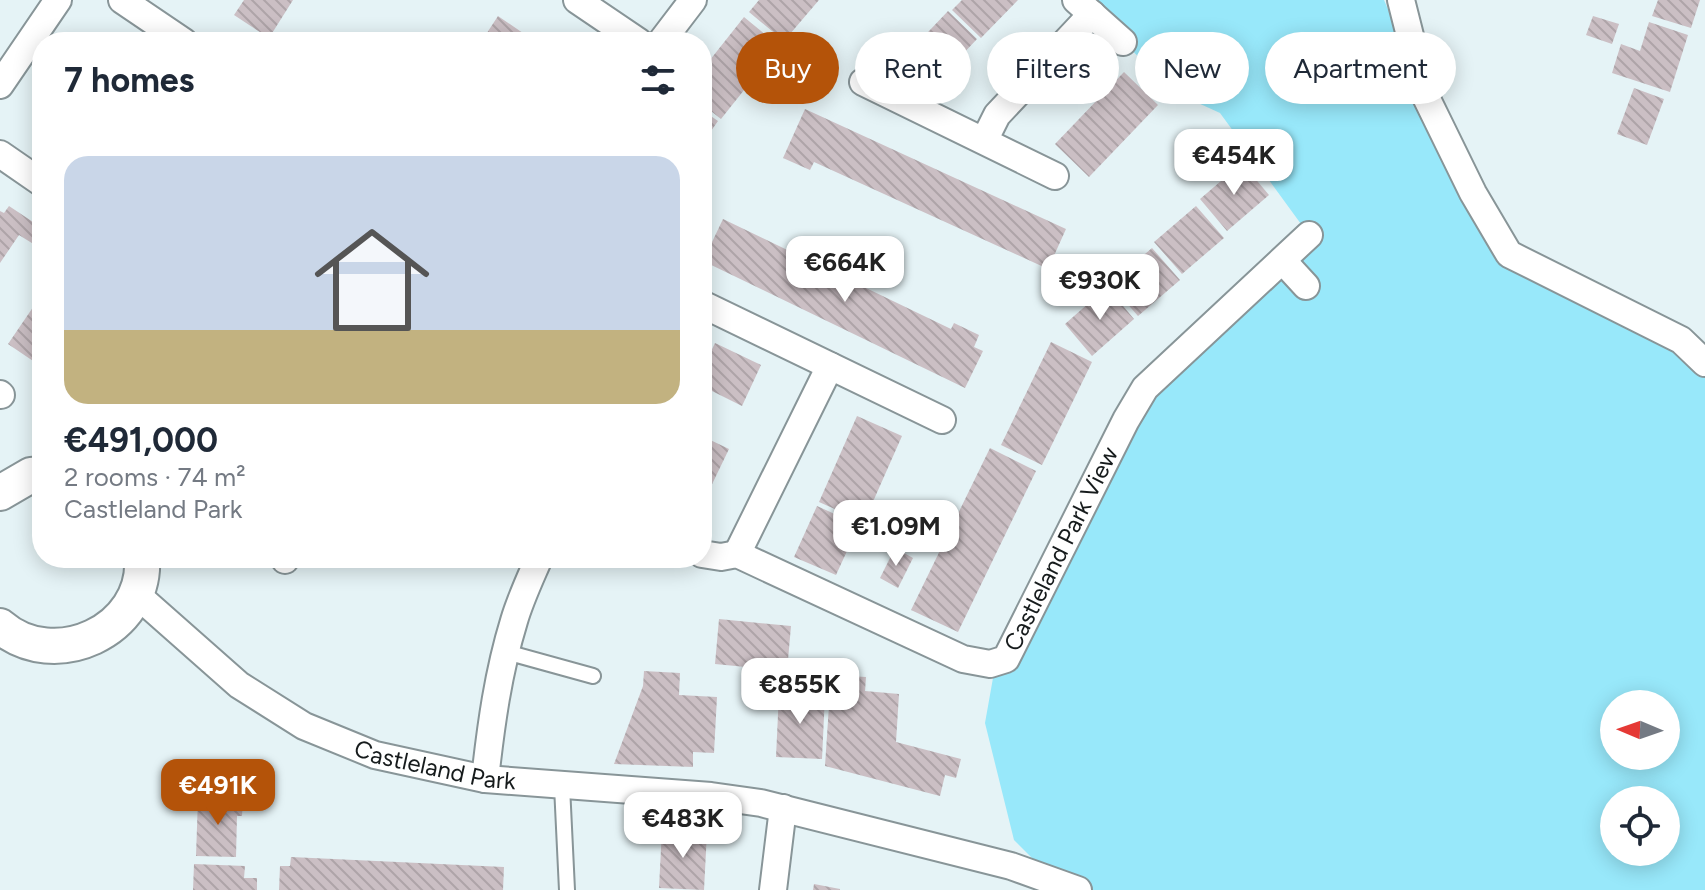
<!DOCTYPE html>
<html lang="en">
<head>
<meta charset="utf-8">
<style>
  body { margin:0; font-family:Figtree,sans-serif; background:#f2f2f3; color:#1f2937; height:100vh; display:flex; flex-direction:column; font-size:30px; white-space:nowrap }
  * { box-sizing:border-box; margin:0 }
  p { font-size:26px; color:#747a83 }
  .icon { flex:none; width:44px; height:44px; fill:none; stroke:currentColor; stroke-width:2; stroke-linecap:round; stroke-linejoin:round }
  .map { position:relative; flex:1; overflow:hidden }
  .side { position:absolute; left:32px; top:32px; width:680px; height:536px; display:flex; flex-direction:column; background:#fff; border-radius:32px; box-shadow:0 4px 20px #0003 }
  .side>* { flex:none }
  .banner { position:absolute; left:736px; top:32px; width:760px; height:72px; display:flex; gap:16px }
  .needle { width:52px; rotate:272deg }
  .fabs { position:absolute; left:1600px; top:690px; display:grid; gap:16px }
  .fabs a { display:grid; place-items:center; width:80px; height:80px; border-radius:50%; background:#fff; box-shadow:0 4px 20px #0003; font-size:40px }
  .price { position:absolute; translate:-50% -68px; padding:0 18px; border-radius:16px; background:#fff; color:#222; font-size:26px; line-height:52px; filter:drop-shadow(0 2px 4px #0008) }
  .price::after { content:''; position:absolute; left:50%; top:48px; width:24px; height:18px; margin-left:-12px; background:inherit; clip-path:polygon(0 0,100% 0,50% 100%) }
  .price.selected { background:#b45309; color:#fff }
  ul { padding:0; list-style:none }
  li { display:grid; align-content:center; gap:16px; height:424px; padding:0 32px }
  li+li { border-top:2px solid #e0e1e3 }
  li span { display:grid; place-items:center; height:248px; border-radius:24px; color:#555 }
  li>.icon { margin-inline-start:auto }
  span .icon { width:144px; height:144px; fill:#fffc; stroke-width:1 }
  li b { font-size:34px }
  h2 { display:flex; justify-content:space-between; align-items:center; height:96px; padding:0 32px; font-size:34px }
  .tag { padding:0 28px; border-radius:36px; background:#fff; box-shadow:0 4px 20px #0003; font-size:28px; line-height:72px }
  .tag.selected { background:#b45309; color:#fff }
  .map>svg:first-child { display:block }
  .grass { fill:#98e8fa; fill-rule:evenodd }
  .building { fill:url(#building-back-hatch) }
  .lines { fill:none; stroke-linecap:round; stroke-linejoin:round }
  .service-casing { stroke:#889598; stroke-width:18 }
  .minor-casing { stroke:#889598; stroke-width:30 }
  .tertiary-casing { stroke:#889598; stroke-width:38 }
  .service { stroke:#fff; stroke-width:14 }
  .minor { stroke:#fff; stroke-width:26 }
  .tertiary { stroke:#fff; stroke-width:34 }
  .labels { text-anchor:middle; stroke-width:8; stroke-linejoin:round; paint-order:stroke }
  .street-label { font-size:24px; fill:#161b1c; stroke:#e5f3f6 }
</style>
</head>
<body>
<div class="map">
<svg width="1705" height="890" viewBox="0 0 1705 890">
  <defs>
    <pattern id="building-back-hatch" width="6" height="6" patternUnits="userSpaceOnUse" patternTransform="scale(2)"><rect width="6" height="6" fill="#cbbfc4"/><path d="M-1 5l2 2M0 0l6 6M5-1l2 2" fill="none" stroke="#aea4a8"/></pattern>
  </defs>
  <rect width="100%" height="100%" fill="#e5f3f6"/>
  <path class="grass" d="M1081,0h303l41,95 84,159 196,109v527h-619l-47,-25 -25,-25 -29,-117 8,-45 13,-19 120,-239 183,-185 -89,-122 -46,-21zM1614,704h52v52h-52zM1614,800h52v52h-52z"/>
  <path class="building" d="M244,0h49l-24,38 -35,-23z
    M759,0h60l-35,41 -35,-29z
    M962,0h56l-37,38 -29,-28z
    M1658,0h42l-9,28 -39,-12z
    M948,11l29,28 -36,38 -29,-28z
    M498,16l22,15 17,11h-56z
    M1593,16l26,8 -7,20 -26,-9z
    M744,17l35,29 -58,73 -19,-15v-34z
    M1649,22l39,13 -18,57 -58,-19 9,-29 19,7z
    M1124,72l34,33 -69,72 -34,-33z
    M1634,88l30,11 -17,46 -30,-11z
    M805,109l261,120 -18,40 -234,-107 -4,8 -27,-12z
    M702,110l16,11 -16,23z
    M1242,163l27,32 -42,36 -27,-32z
    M9,206l33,22v6l-7,11 -16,-10 -19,28v-52l4,2z
    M1196,206l28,32 -42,36 -28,-32z
    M723,219l228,110 3,-6 25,12 -5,12 9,4 -18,37 -262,-127z
    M1152,248l28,32 -42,36 -28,-32z
    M1107,287l27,32 -42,37 -27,-32z
    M42,294v73l-34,-23z
    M1051,342l41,20 -50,103 -41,-20z
    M715,343l46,22 -19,41 -40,-20v-16z
    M857,416l45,20 -38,86 -45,-20z
    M702,436l27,13 -27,56z
    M990,448l46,23 -78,161 -47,-22z
    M817,506l42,19 -23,50 -42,-18z
    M895,548l18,10 -15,30 -18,-10z
    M719,619l72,7 -4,45 -72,-7z
    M644,671l36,2 -1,22 38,2 -3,56 -21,-1v15l-79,-3 29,-78z
    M831,675l35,2 -1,14 34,3 -3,48 65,17 -5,19 -11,-3 -5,21 -115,-30z
    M779,693l46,2 -3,64 -46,-2z
    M198,798l45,2 -1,16h-5l-1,41 -40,-1z
    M662,829l45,3 -3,58 -45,-2z
    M291,857l213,10 -1,23h-224l1,-24h10z
    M194,864l51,2 -1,12h13v12h-64z
    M814,884l26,5v1h-27z"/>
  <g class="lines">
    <defs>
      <path id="service" d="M506,652l87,24
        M562,786l5,104"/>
      <g id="minor">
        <path d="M122,0l62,42"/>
        <path d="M577,0l62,42"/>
        <path d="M1076,0l47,42"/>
        <path d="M1401,0l24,95 48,98 36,61 172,86 24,23"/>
        <path d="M661,42l32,-42"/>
        <path d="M863,82l192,94"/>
        <path d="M0,85l58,-85"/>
        <path d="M985,139l12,-24 95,-101"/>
        <path d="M0,154l42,29"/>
        <path d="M1283,261l23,25"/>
        <path d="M702,304l240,116"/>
        <path d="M0,394l1,1"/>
        <path id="s1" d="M702,554l19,3 16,-3 226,105 27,5 16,-5 120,-239 19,-32 164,-153"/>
        <path d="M737,554l93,-188"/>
        <path d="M285,558v2"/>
        <path id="s2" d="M136,594l103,91 65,41 71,29 110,24 226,17 50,7 250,63 67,24"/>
        <path d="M485,779c6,-54 13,-106 29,-158 6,-21 16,-42 25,-63"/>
        <path d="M773,890l10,-82"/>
      </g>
      <path id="tertiary" d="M0,493l31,-18 11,-1
        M0,626c54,47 147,5 142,-68"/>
    </defs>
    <use href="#service" class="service-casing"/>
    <use href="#minor" class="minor-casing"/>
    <use href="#tertiary" class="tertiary-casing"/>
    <use href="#service" class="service"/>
    <use href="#minor" class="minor"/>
    <use href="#tertiary" class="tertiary"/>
  </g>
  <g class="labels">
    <g class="street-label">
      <text dy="8" stroke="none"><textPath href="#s1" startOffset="452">Castleland Park View</textPath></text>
      <text dy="8" stroke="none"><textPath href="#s2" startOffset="352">Castleland Park</textPath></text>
    </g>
  </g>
</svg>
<div class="fabs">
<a><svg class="needle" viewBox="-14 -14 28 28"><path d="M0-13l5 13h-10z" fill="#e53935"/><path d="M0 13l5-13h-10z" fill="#747a83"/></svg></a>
<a><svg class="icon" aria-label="locate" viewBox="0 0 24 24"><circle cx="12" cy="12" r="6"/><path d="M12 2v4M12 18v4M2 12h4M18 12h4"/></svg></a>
</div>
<b class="price" style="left:1234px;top:197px">€454K</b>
<b class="price" style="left:845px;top:304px">€664K</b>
<b class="price" style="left:1100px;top:322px">€930K</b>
<b class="price" style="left:896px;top:568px">€1.09M</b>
<b class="price" style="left:800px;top:726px">€855K</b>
<b class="price selected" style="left:218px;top:827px">€491K</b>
<b class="price" style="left:683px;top:860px">€483K</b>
<div class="banner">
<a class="tag selected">Buy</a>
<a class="tag">Rent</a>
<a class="tag">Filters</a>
<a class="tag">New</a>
<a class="tag">Apartment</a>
</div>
<section class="side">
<h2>7 homes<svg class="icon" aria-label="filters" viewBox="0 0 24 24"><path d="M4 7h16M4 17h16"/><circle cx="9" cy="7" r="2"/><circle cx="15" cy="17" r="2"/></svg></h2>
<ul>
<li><span style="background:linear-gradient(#c9d6e8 70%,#c2b280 0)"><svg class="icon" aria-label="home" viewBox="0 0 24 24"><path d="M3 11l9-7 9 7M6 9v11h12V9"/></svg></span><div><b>€491,000</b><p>2 rooms · 74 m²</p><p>Castleland Park</p></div></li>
</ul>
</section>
</div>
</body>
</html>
